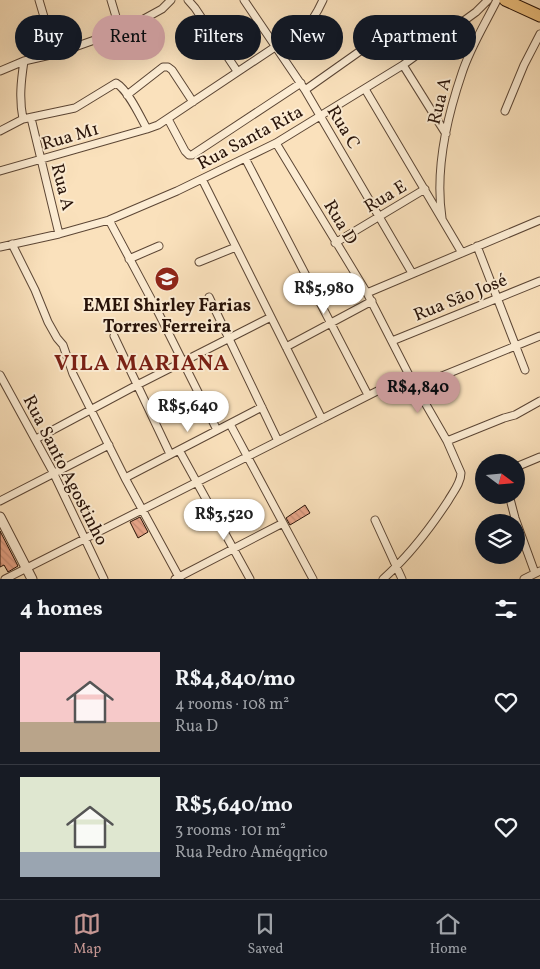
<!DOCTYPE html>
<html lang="en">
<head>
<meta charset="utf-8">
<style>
  body { margin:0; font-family:Vollkorn,serif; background:#242831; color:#f1f3f6; height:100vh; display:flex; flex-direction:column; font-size:19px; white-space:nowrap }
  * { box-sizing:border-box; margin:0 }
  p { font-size:16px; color:#9ea1a6 }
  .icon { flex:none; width:28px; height:28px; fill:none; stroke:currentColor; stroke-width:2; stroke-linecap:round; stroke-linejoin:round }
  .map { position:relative; height:579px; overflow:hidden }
  .details { display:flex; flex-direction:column; background:#171b24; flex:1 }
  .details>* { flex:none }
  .top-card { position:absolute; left:15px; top:15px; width:510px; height:45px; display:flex; gap:10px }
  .needle { width:32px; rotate:106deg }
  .controls { position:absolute; left:475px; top:454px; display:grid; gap:10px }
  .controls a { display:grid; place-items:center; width:50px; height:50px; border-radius:50%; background:#171b24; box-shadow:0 5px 20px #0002; font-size:25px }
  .price { position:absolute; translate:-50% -42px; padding:0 11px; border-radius:18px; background:#fff; color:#222; font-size:16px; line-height:32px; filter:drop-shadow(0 1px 2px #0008) }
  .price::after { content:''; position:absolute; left:50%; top:30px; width:15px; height:11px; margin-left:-8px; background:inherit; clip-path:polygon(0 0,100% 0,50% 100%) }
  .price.on { background:#c59692; color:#111 }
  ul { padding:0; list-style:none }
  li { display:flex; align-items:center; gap:15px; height:125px; padding:0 20px }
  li+li { border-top:1px solid #363941 }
  li span { display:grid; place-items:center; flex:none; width:140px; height:100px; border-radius:0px; color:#555 }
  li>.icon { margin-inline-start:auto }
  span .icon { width:60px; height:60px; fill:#fffc; stroke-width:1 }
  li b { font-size:21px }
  h2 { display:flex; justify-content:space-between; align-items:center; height:60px; padding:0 20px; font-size:21px }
  .chip { padding:0 18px; border-radius:22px; background:#171b24; box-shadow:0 5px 20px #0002; font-size:18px; line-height:45px }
  .chip.on { background:#c59692; color:#111 }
  .tab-bar { display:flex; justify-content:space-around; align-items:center; height:70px; border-top:1px solid #363941; background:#171b24; font-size:14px; color:#9ea1a6 }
  .tab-bar a { display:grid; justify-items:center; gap:2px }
  .tab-bar .on { color:#c59692 }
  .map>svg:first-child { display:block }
  .building { fill:url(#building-back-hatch); stroke:#271208 }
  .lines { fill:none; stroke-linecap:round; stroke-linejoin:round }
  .minor-casing { stroke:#5c4635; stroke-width:9 }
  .tertiary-casing { stroke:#5c4635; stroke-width:11 }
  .primary-casing { stroke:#271208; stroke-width:13 }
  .minor { stroke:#fcecd3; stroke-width:7 }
  .tertiary { stroke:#fcecd3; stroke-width:9 }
  .primary { stroke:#edc07e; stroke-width:11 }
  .labels { text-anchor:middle; stroke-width:4; stroke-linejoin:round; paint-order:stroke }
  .street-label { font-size:18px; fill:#271208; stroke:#fcecd3 }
  .poi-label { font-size:18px; font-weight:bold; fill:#271208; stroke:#fcecd3 }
  .district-label { font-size:22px; font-weight:bold; letter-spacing:1px; fill:#7a1f14; stroke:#fcecd3 }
</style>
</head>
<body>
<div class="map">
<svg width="540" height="579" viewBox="0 0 540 579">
  <defs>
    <pattern id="building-back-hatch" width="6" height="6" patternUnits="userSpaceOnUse" patternTransform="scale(1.25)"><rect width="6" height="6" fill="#e8a68a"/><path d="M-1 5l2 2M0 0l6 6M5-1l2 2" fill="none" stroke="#c78e76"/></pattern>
  </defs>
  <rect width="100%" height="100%" fill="#fae1bc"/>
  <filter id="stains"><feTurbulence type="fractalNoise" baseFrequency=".004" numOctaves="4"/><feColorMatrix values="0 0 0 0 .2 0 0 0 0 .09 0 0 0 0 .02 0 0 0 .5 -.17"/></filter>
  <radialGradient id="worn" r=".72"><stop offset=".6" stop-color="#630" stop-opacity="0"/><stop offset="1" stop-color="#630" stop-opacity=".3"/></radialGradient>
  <path class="building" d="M305,505l5,8 -20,12 -4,-7z
    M140,517l8,15 -10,6 -8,-16z
    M0,531l18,35 -10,6 -4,-7 -4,2z"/>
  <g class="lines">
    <defs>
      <path id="minor" d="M39,0l16,54
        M111,0l9,30
        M188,0l7,8 42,63
        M244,0l61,90 107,183
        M403,65l43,69
        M0,71l24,-10 31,-7 48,-17 39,-17 20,-11 9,-9
        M365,89l97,164
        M305,90l58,-41
        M127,95l36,-28h5l4,3 21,32
        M505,111l19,-46 16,-31
        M31,118l28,116
        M23,119c-4,-20 -2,-38 1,-58
        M168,119l17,32 4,4h3l109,-72
        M0,131l23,-12 52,-11 41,-25c12,7 24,33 31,46l11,-4 117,-78 37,-27 6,-10 5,-10
        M276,143l91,150 42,82 38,66 14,32c0,10 -8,19 -13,28 -19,29 -39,55 -65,78
        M245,158l123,237
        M0,171l147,-42
        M202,179l120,240
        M442,218c-7,-46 5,-101 20,-145 8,-25 23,-49 35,-73
        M109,220l48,90 60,120
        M335,243l90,-54
        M12,244l23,46 13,32 9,16 6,7 10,29 52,104 55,101
        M477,246l48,124
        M0,247l59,-13 50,-14 68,-29 99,-48 127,-78 73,-53 12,-12
        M129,259l30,-13
        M199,262l37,-15
        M367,293l173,-73
        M209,297l69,144
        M114,336l56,118
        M392,341l148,-60
        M286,347l86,-46
        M0,375l53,97 51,107
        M415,387l125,-51
        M230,424l83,155
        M36,439l101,-54 134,-68
        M447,441l57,-23 11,-3 25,-14
        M179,450l71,129
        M516,467l24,-10
        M125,478l137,-71
        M509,495l6,23 20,55
        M0,501l109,-56
        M375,520l27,59
        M5,579l404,-204
        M175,579l108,-56
        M524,579l16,-8"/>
      <path id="tertiary" d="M0,517l32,62"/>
      <path id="primary" d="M505,0l35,16"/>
    </defs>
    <use href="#minor" class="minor-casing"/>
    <use href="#tertiary" class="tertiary-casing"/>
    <use href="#primary" class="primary-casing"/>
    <use href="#minor" class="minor"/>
    <use href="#tertiary" class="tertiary"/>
    <use href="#primary" class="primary"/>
  </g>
  <defs>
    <symbol id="school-disc" viewBox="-11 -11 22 22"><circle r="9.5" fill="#8f2418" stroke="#fcecd3"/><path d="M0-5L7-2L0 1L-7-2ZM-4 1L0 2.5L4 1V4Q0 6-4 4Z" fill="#fff"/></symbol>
  </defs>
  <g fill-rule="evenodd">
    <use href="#school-disc" x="153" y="265" width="28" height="28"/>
  </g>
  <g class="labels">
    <g class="street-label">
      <text transform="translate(439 101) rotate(-76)" y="6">Rua A</text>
      <text transform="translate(344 127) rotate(59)" y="6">Rua C</text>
      <text transform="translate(70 136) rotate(-16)" y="6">Rua M1</text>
      <text transform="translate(250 137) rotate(-28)" y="6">Rua Santa Rita</text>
      <text transform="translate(63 187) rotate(76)" y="6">Rua A</text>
      <text transform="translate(385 196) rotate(-31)" y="6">Rua E</text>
      <text transform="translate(341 222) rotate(59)" y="6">Rua D</text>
      <text transform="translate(460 297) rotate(-22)" y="6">Rua São José</text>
      <text transform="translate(66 470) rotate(63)" y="6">Rua Santo Agostinho</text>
    </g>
    <g class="poi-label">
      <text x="167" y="311">EMEI Shirley Farias<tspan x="167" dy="21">Torres Ferreira</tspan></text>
    </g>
    <g class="district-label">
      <text x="142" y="370">VILA MARIANA</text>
    </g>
  </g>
  <rect width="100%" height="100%" filter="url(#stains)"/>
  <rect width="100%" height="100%" fill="url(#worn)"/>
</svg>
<div class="controls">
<a><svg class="needle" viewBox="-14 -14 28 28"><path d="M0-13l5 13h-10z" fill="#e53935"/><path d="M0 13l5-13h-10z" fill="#9ea1a6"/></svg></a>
<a><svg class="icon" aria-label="layers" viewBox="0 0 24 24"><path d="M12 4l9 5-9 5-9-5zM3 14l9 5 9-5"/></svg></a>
</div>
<b class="price" style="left:324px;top:315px">R$5,980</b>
<b class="price on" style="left:418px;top:414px">R$4,840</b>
<b class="price" style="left:188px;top:433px">R$5,640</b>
<b class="price" style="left:224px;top:541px">R$3,520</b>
<div class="top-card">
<a class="chip">Buy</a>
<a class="chip on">Rent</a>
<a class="chip">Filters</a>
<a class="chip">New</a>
<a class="chip">Apartment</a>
</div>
</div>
<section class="details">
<h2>4 homes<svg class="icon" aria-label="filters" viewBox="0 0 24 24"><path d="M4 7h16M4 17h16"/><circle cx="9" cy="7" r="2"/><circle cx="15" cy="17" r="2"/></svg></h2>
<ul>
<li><span style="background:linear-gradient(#f6c9c9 70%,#b9a48a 0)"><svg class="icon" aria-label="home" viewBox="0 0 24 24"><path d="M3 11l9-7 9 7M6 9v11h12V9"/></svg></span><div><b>R$4,840/mo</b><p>4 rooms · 108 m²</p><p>Rua D</p></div><svg class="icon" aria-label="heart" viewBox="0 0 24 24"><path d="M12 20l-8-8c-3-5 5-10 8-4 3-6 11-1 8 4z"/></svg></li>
<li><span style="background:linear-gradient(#dfe7d0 75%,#9aa5b1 0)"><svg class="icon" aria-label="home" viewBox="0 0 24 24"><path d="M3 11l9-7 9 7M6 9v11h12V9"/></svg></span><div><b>R$5,640/mo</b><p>3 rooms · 101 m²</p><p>Rua Pedro Améqqrico</p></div><svg class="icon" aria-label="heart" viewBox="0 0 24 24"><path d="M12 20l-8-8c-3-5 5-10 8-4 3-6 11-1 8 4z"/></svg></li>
</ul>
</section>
<nav class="tab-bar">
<a class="on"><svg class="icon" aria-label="map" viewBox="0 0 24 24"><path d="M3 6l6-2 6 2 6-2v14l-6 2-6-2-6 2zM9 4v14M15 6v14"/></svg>Map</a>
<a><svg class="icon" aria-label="saved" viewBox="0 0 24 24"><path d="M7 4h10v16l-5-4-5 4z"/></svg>Saved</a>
<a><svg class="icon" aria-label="home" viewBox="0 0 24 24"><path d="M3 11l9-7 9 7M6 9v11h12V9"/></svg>Home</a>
</nav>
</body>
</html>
